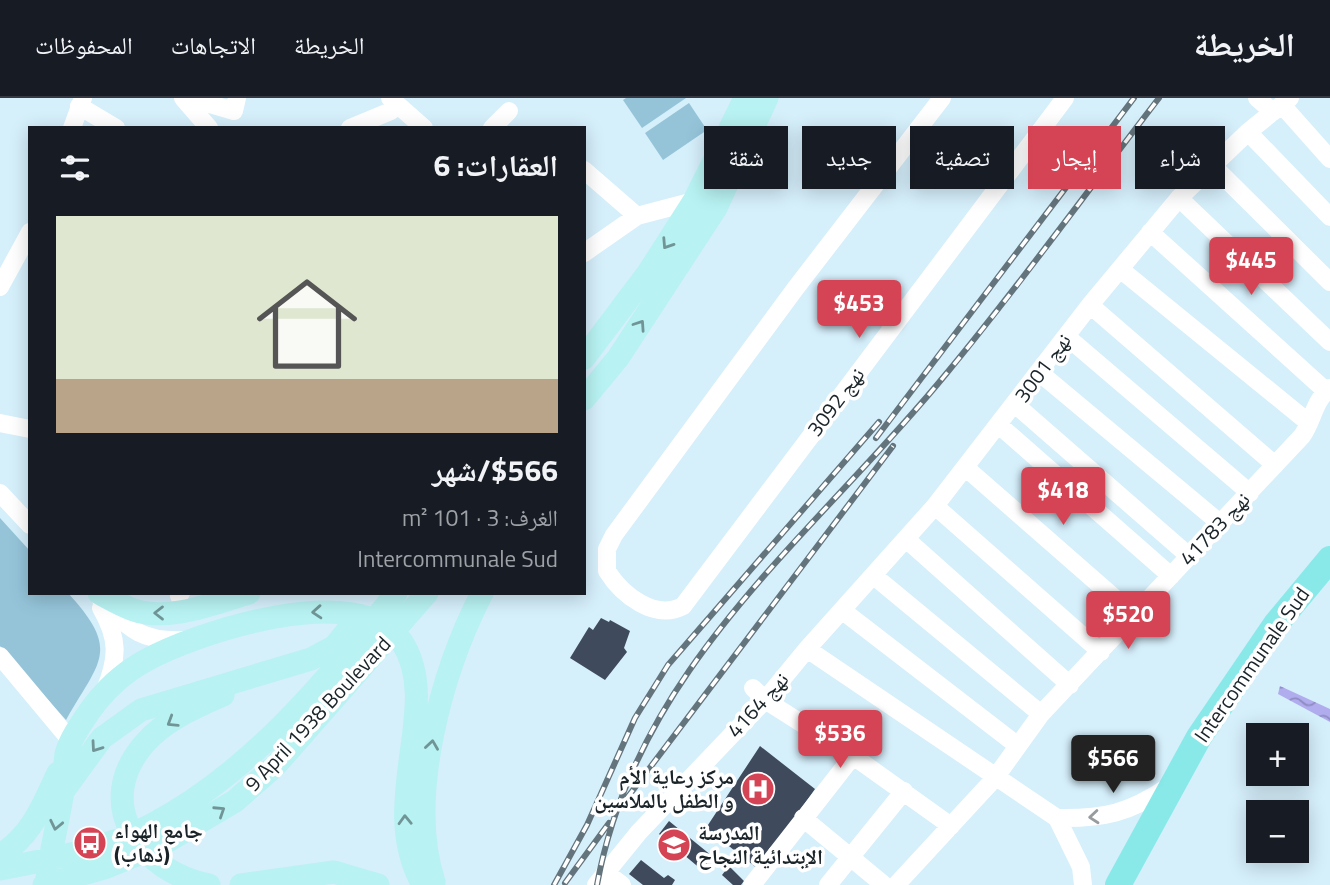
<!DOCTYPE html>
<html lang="ar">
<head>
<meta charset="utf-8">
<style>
  body { margin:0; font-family:"Titillium Web","Noto Naskh Arabic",sans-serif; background:#242831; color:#f1f3f6; direction:rtl; height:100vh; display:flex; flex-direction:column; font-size:26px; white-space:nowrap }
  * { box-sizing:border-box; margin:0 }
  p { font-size:23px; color:#9ea1a6 }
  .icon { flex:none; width:38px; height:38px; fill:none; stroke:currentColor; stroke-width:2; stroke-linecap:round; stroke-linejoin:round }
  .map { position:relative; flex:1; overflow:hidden; direction:ltr }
  .sheet { position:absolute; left:28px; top:28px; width:558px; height:469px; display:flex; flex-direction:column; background:#171b24; border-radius:0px; box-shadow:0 4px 18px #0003; direction:rtl }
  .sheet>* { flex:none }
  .banner { position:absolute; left:607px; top:28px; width:618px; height:63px; direction:rtl; display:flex; gap:14px }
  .controls { position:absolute; left:1246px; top:625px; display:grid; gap:14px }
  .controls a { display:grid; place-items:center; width:63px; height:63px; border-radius:0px; background:#171b24; box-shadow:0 4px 18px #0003; font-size:35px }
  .price { position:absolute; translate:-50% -60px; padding:0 16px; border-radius:7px; background:#d44454; color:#fff; font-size:23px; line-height:46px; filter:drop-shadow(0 2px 4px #0008) }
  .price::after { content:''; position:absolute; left:50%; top:42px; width:21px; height:16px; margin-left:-10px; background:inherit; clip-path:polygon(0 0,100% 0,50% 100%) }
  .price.active { background:#222; color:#fff }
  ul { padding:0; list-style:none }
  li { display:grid; align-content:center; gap:14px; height:371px; padding:0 28px }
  li span { display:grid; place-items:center; height:217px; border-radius:0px; color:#555 }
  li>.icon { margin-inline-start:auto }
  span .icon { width:126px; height:126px; fill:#fffc; stroke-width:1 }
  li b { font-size:30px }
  h2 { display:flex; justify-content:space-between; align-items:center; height:84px; padding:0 28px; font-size:30px }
  .pill { padding:0 24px; border-radius:0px; background:#171b24; box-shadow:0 4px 18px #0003; font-size:24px; line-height:63px }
  .pill.active { background:#d44454; color:#fff }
  header { display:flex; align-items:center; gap:42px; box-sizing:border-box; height:98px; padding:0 35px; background:#171b24; border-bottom:2px solid #363941 }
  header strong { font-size:33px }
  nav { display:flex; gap:38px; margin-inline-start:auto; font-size:24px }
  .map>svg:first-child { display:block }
  .green { fill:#95c4d9 }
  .water { fill:url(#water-waves) }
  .building { fill:#3f4b5c }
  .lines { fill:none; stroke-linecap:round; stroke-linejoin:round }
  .minor { stroke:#fff; stroke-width:18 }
  .major { stroke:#b8f2f2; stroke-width:23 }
  .highway { stroke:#89e9e9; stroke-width:26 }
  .rail-casing { stroke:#64747c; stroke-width:6 }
  .rail { stroke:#fff; stroke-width:3.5; stroke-dasharray:10; stroke-linecap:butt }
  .oneway { stroke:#719597 }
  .oneway2 { stroke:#989c9e }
  .labels { text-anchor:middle; stroke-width:7; stroke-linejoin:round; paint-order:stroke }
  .street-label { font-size:21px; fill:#1a2428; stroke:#fff }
  .poi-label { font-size:21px; font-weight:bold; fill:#1a2428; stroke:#fff; text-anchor:start }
</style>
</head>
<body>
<header>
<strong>الخريطة</strong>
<nav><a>الخريطة</a><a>الاتجاهات</a><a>المحفوظات</a></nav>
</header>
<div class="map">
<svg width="1330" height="787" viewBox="0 0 1330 787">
  <defs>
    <pattern id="water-waves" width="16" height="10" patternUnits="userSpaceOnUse" patternTransform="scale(1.75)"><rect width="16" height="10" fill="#b0acee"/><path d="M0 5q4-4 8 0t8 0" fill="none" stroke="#8e8cc1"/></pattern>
  </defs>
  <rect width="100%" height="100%" fill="#d5effb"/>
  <path class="green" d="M626,0h60l-44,30 -19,-28z
    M689,5l18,27 -44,30 -18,-27z
    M0,420l30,33v42h38c53,58 32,67 -2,127l-66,-74z"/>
  <path class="water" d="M1280,588l50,23v13l-52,-28z"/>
  <path class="building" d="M601,520l8,4 1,-2 20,11 -6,17 3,4 -22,28 -35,-22 19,-31 4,3z
    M760,648l55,43 -57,80 -52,-41z
    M669,723l43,35 -10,14 -43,-36z
    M641,762l23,18 4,-3 7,5 -3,5h-29l-14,-11z
    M729,768l15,15 -3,4h-8l-11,-10z"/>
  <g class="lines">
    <path class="minor" d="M183,0l26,30
      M190,0l44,13 3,-13
      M390,0l34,30
      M942,0l-147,191 -181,246 -7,14v22c15,24 48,50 76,35l382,-508
      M1257,0l16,14
      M1282,7l48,54
      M79,8l37,22
      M72,30l11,-30
      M350,30l41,-17 6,-6
      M492,30l17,-17
      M1248,34l82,85
      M1212,67l118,117
      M584,72l53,46 57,-15
      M1179,100l151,144
      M1150,134l176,159
      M584,155l53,-37
      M1120,171l189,154
      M0,189l30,-55
      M1090,207l185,160
      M1066,238l184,157
      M1040,275l181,151
      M1016,307l173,151
      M0,325l30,6
      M1000,328l171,150
      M966,370l168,147
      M0,395l30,32
      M935,408l166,146
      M906,441l164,146
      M874,478l167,138
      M179,498l2,-3
      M101,502c29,29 40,42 83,40
      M101,510c18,31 17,50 4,82
      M843,513l174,134
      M807,551l250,169 24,49 2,18
      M0,558l71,85
      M753,590l12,12 88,56 98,70
      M803,720l81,67
      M1057,720c47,1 72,-5 111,-31
      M605,774l17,13
      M596,787l43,-53 126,-132 42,-51 128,-143 155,-201 89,-107 69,-66 42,-34
      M752,787l101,-129
      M828,787l76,-94
      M896,787l99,-107 46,-64 261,-278c12,-17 11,-34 28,-48"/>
    <path class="major" d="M584,260l64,-85 46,-72 51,-103
      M584,301l34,-41 98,-150 51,-110
      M99,495c11,6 23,13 35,17 35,12 81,-7 115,-17
      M64,692l38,-52 39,-28 170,-51 24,-13 12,-15
      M0,757c31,-18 43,-50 58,-82
      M0,771c52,-10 107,-20 153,-45 100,-53 174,-144 243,-231
      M434,784c-28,-85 8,-211 48,-289
      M44,787l60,-17 57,-23 74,-44 40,-35 152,-173
      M46,787c4,-32 12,-62 17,-94 2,-12 1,-25 3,-37 4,-15 15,-30 23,-42 14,-20 33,-38 54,-50 53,-30 218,-84 259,-20 42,65 -26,160 21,243
      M209,787c-68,-13 -118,-81 -64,-142 20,-23 51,-36 78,-48
      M241,787l93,-13 44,13"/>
    <path class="highway" d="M1118,787l81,-148 77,-113 54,-65"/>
    <defs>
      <path id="rail" d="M876,340l258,-340
        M627,700l266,-352
        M565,785l44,-60
        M554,787l33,-60 48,-107 33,-53 211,-243
        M597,787c40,-220 216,-348 349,-511 74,-89 142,-184 213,-276"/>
    </defs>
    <use href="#rail" class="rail-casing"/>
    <use href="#rail" class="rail"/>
  </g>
  <defs><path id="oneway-chevron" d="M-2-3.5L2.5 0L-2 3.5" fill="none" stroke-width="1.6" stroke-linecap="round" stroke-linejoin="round" transform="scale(1.75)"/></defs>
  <g class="oneway">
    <use href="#oneway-chevron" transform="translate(667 146) rotate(123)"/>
    <use href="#oneway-chevron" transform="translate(640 227) rotate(-56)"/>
    <use href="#oneway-chevron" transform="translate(317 514) rotate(176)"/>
    <use href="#oneway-chevron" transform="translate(159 515) rotate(180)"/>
    <use href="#oneway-chevron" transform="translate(172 624) rotate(148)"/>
    <use href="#oneway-chevron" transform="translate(432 647) rotate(-82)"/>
    <use href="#oneway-chevron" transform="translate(96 649) rotate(125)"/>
    <use href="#oneway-chevron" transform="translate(220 713) rotate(-33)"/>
    <use href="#oneway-chevron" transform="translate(405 722) rotate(-92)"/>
    <use href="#oneway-chevron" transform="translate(56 727) rotate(102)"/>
  </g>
  <use class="oneway2" href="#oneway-chevron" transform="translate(1094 719) rotate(175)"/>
  <defs>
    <symbol id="hospital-disc" viewBox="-11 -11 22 22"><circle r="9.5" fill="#d44454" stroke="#fff"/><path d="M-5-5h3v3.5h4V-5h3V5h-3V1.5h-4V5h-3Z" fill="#fff"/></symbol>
    <symbol id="bus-disc" viewBox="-11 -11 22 22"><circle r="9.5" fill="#d44454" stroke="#fff"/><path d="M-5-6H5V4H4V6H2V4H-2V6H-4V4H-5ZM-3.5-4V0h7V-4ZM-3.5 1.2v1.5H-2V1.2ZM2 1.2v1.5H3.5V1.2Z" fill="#fff"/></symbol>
    <symbol id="school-disc" viewBox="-11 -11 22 22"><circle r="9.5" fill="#d44454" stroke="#fff"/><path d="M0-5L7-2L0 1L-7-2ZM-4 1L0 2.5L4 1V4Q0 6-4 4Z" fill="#fff"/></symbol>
  </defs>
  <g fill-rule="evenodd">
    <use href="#hospital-disc" x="739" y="672" width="38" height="38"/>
    <use href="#bus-disc" x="71" y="726" width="38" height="38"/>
    <use href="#school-disc" x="655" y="728" width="38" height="38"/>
  </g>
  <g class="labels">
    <g class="street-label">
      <text transform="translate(1043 270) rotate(-54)" y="7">نهج 3001</text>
      <text transform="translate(836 304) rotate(-53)" y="7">نهج 3092</text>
      <text transform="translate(1215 431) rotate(-47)" y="7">نهج 41783</text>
      <text transform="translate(1252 567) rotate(-55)" y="7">Intercommunale Sud</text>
      <text transform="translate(758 607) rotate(-48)" y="7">نهج 4164</text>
      <text transform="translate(318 616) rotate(-47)" y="7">9 April 1938 Boulevard</text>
    </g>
    <g class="poi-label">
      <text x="734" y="686" text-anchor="end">مركز رعاية الأم<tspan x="734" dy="24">و الطفل بالملاسين</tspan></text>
      <text x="114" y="740">جامع الهواء<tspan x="114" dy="24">(ذهاب)</tspan></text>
      <text x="698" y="742">المدرسة<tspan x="698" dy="24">الإبتدائية النجاح</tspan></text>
    </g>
  </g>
</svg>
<div class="controls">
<a>+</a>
<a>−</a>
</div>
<b class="price" style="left:1251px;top:199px">$445</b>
<b class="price" style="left:859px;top:242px">$453</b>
<b class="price" style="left:1063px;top:429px">$418</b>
<b class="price" style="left:1128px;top:553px">$520</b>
<b class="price" style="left:840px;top:672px">$536</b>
<b class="price active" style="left:1113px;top:697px">$566</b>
<div class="banner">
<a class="pill">شراء</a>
<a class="pill active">إيجار</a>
<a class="pill">تصفية</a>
<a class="pill">جديد</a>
<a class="pill">شقة</a>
</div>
<section class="sheet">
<h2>العقارات: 6<svg class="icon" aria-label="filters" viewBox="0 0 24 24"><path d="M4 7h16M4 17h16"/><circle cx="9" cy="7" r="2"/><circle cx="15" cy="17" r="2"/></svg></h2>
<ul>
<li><span style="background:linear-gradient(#dfe7d0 75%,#b9a48a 0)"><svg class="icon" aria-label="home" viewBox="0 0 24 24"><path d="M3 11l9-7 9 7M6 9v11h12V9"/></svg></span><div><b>$566/شهر</b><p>الغرف: 3 · 101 m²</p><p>Intercommunale Sud</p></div></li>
</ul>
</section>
</div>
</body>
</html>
